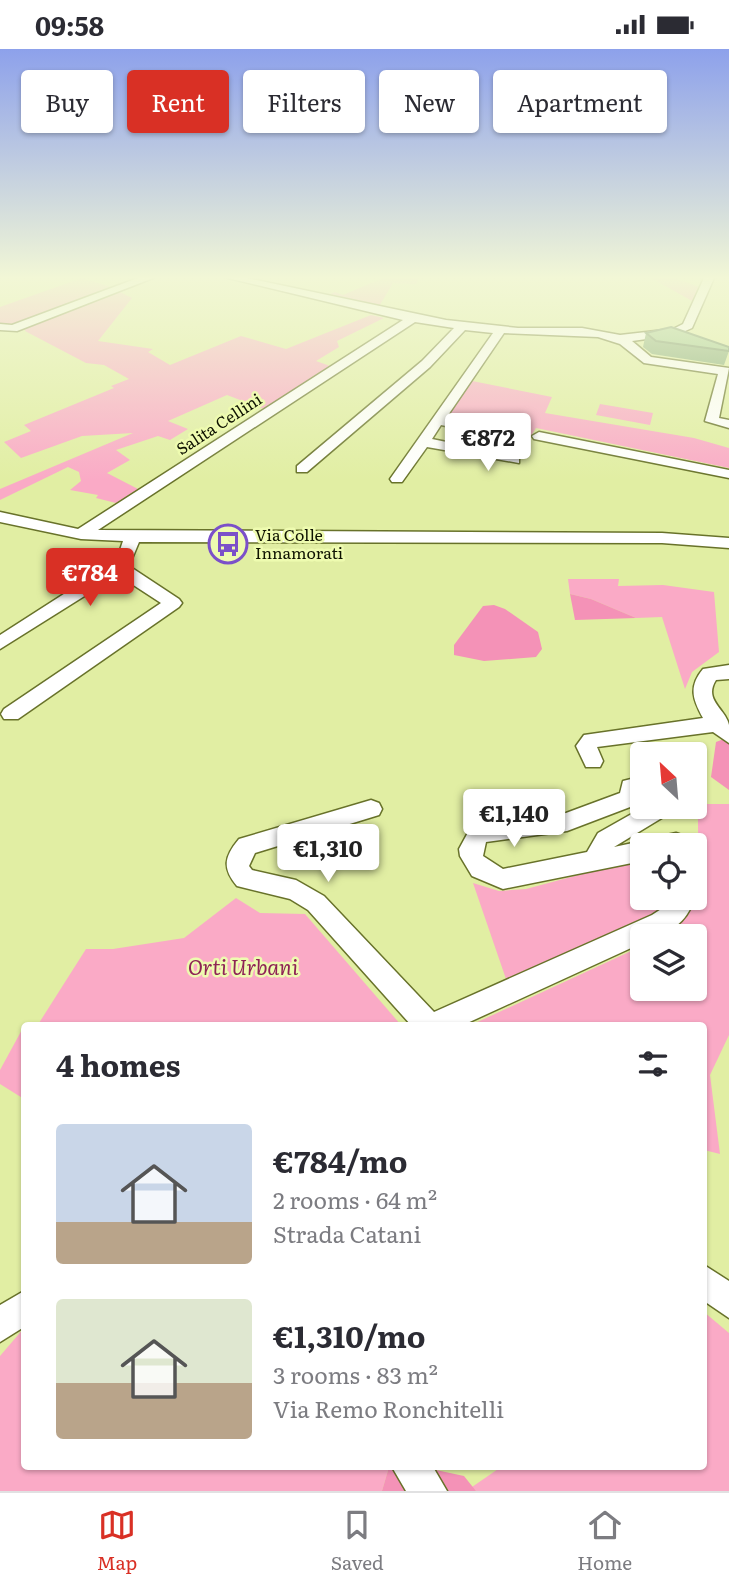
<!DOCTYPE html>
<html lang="en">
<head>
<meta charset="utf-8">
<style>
  body { margin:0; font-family:Literata,serif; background:#f7f7f7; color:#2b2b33; height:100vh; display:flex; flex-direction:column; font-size:26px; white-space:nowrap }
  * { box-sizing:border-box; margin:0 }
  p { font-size:23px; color:#7c7c81 }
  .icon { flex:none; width:38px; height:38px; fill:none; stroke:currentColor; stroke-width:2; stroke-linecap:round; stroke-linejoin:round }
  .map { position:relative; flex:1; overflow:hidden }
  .drawer { position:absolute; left:21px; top:973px; width:686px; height:448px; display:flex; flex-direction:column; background:#fff; border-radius:7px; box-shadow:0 2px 5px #0004 }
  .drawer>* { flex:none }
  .banner { position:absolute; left:21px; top:21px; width:688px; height:63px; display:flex; gap:14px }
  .needle { width:46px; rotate:334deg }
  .buttons { position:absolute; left:630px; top:693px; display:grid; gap:14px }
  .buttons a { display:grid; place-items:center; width:77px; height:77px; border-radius:7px; background:#fff; box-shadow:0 2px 5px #0004; font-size:35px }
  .price { position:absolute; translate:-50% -60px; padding:0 16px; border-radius:7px; background:#fff; color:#222; font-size:23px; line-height:46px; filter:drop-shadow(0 2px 4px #0008) }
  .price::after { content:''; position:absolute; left:50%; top:42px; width:21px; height:16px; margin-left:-10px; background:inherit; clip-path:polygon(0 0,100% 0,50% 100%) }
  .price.active { background:#d93025; color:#fff }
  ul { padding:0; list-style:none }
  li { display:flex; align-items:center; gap:21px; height:175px; padding:0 35px }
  li span { display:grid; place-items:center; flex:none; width:196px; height:140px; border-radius:7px; color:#555 }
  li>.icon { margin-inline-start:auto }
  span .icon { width:84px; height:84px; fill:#fffc; stroke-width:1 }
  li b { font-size:30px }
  h2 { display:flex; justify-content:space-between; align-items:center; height:84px; padding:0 35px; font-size:30px }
  .pill { padding:0 24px; border-radius:7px; background:#fff; box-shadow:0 2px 5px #0004; font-size:24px; line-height:63px }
  .pill.active { background:#d93025; color:#fff }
  .status { display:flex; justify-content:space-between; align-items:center; height:49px; padding:0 35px; background:#fff; direction:ltr }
  .status svg { height:19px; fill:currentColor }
  .tab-bar { display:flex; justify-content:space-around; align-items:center; height:98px; border-top:2px solid #e1e1e2; background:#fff; font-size:19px; color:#7c7c81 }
  .tab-bar a { display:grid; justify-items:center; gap:4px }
  .tab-bar .active { color:#d93025 }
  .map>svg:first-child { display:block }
  .green { fill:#faaac6 }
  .forest { fill:#f492b7 }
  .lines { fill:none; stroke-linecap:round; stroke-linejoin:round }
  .minor-casing { stroke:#68722a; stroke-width:3 }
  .minor { fill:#fff; fill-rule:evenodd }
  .wall { fill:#84aa75 }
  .building { fill:#9ac688; stroke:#6c8b5f; stroke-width:2 }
  .labels { text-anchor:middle; stroke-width:5; stroke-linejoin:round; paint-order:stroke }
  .far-street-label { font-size:16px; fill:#0e1200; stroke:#eefbb0 }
  .far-poi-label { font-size:16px; fill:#0e1200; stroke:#eefbb0; text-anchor:start }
  .near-park-label { font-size:21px; font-style:italic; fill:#8e2355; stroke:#eefbb0 }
</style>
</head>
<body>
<div class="status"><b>09:58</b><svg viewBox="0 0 49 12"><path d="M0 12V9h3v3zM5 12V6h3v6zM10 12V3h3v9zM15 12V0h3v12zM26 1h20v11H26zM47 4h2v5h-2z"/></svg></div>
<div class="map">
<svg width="729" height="1442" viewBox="0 0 729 1442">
  <rect width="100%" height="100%" fill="#e1eea3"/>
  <path class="green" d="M82,229l32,10 -89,34 -25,3v-18z
    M383,229h36l-3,6 -23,-1 -15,25 -50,-13 7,-3 8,3z
    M651,229h24l24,9 -5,15z
    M120,243l12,6 -34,43 55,8 -5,3 22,13 71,-29 45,13 85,-34 13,3 -47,23 2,6 -23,14 17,6 -66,43 -40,-15 -59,26 20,8 -18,11 -12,-4 -42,14 14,10 -23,13 31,16 -22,14 -20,-5 2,-3 -28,-5 11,-9 -2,-9 -11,-5 -68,33v-11l133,-56 -51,3 -61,22 -17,-16 27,-11 -7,-6 90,-37 -3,-2 18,-7 -25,-14 -18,-2 -61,-32 1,-3z
    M472,332l80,16 -7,16 149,25 35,10v20l-193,-40 -5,8 -85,-16z
    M600,355l53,9 -3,12 -54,-10z
    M568,530h51l-1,7 45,-1 51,7 5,60 -27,20 -7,17 -23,-72 -26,1 -45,-19 -21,-5z
    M698,755h31v231l-19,40 10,79 -16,-4v-125h-233l171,-79v43h53v-53h-31c42,-20 33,-90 34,-132z
    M642,809v40h33l-7,11 -162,70 -33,-96 26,8 27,-2z
    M236,849l24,15 45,1 96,111h-376l14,-2 47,-74h27l71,-11z
    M24,977v73l-24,-15v-14z
    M704,1263l25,21v158h-253l-4,-4 29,-20h203z
    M24,1279v139h365l-7,24h-382v-135z"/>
  <path class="forest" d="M570,545l21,5 45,19 -61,2z
    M494,556l11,4 33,23 4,17 -6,8 -52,4 -30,-6v-10l29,-39z
    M729,688v53l-18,-13 5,-35z
    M389,1418h33l42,9 12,15h-94z"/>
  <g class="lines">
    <defs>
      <path id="minor" d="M138,229h15l-136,53 -17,-1v-6l12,1z
        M228,229h19l199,42 72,8h64l38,7 53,-6 10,-5 21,-46h10l-22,50 -16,7 -44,6 19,16 78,11 -10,50 10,2v8l-24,-7 13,-47 -74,-11 -24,-19 -22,-7 -94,-4 -58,85 46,12 -7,4 -44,-9 -9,14 87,18v6l-92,-16 -25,35h-10l-2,-3 103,-146 -28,-3 -35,37 -123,105h-10v-6l125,-105 32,-33 -39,-6 -317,208 564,3 67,5v10l-67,-5 -523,-1 -10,24 50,33 3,4 -3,4 -161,112h-14l-3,-5 3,-5 157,-106 -43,-28 -118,74v-14l109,-70 8,-6 6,-18 -42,-2 -81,-17v-10l78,17 325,-209z
        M539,383l190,38v8l-195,-39 -2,-3z
        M729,616v14l-13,1c-13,20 10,29 13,45 0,6 0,12 0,18l-16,-11 -116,15 6,14 -3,6h-14l-10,-21 8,-11 119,-17c-10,-18 -15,-31 0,-49z
        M631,730l8,2 3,6 -4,17 -71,27 -81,11 -3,14 20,13 84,-17 11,-19 46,-26h29l-3,6 -56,34 28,-6 8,3 3,-6 23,-5 14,5 3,7h-51v16l-139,28 -31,-13 -12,-20 -1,-7 12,-22 95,-14 54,-20 3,-12z
        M371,751l8,3 3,6 -3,6 -124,38 -6,13 3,4 44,10 28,16 110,116 218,-97 17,-11 2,-6h24c-9,25 -25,38 -53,38v7l-179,82h-52l-103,-115 -18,-11 -53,-13c-15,-18 -13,-29 2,-47z
        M704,1216l25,16v37l-25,-17z
        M24,1242v36l-24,15v-37z
        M392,1418h41l14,24h-41z"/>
    </defs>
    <use href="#minor" class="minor-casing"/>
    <use href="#minor" class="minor"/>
  </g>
  <path class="wall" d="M646,284l83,18 -5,14 -72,-11 -9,-7z"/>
  <path class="building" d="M671,278l58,20v4l-73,-10 -10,-8z"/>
  <linearGradient id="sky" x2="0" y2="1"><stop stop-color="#8da1eb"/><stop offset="0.53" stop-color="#f2f7d6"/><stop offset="1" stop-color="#f2f7d6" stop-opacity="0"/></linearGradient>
  <rect width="729" height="431" fill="url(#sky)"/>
  <defs>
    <symbol id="bus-ring" viewBox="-11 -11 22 22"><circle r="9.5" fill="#eefbb0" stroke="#7b50c9" stroke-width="1.5"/><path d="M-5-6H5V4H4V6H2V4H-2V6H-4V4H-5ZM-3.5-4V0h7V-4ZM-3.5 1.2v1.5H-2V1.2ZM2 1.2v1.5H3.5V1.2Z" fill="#7b50c9"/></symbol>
  </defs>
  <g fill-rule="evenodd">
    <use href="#bus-ring" x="206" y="473" width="44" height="44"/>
  </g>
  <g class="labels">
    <g class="far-street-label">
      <text transform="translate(219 375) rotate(-33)" y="6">Salita Cellini</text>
    </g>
    <g class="far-poi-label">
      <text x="255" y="492">Via Colle<tspan x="255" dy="18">Innamorati</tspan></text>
    </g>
    <g class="near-park-label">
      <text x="243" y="926">Orti Urbani</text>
    </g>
  </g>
</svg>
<div class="buttons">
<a><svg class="needle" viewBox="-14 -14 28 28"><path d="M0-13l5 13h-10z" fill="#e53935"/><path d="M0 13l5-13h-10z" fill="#7c7c81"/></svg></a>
<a><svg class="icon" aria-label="locate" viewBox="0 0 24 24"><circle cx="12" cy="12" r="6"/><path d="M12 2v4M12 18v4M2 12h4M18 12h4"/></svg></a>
<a><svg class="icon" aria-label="layers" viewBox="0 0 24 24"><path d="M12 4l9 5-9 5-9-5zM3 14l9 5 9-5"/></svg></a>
</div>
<b class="price" style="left:488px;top:424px">€872</b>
<b class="price active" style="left:90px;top:559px">€784</b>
<b class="price" style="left:514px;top:800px">€1,140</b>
<b class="price" style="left:328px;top:835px">€1,310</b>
<div class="banner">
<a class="pill">Buy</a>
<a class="pill active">Rent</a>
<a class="pill">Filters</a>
<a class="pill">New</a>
<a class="pill">Apartment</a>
</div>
<section class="drawer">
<h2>4 homes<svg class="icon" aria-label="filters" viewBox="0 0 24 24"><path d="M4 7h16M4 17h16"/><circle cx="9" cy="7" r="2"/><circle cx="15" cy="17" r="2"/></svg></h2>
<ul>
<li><span style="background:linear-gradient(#c9d6e8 70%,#b9a48a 0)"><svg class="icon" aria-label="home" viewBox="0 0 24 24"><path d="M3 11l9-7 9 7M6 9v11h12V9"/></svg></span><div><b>€784/mo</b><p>2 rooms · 64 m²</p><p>Strada Catani</p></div></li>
<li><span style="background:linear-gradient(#dfe7d0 60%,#b9a48a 0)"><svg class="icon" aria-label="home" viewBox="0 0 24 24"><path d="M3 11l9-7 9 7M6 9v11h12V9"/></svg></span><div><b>€1,310/mo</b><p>3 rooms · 83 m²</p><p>Via Remo Ronchitelli</p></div></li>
</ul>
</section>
</div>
<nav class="tab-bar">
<a class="active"><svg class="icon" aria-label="map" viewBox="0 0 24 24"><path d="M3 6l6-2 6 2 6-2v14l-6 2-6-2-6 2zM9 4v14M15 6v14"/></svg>Map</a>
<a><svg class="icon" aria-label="saved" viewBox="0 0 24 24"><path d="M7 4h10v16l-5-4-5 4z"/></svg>Saved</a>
<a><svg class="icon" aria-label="home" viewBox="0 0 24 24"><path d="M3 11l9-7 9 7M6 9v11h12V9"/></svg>Home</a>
</nav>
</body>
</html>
